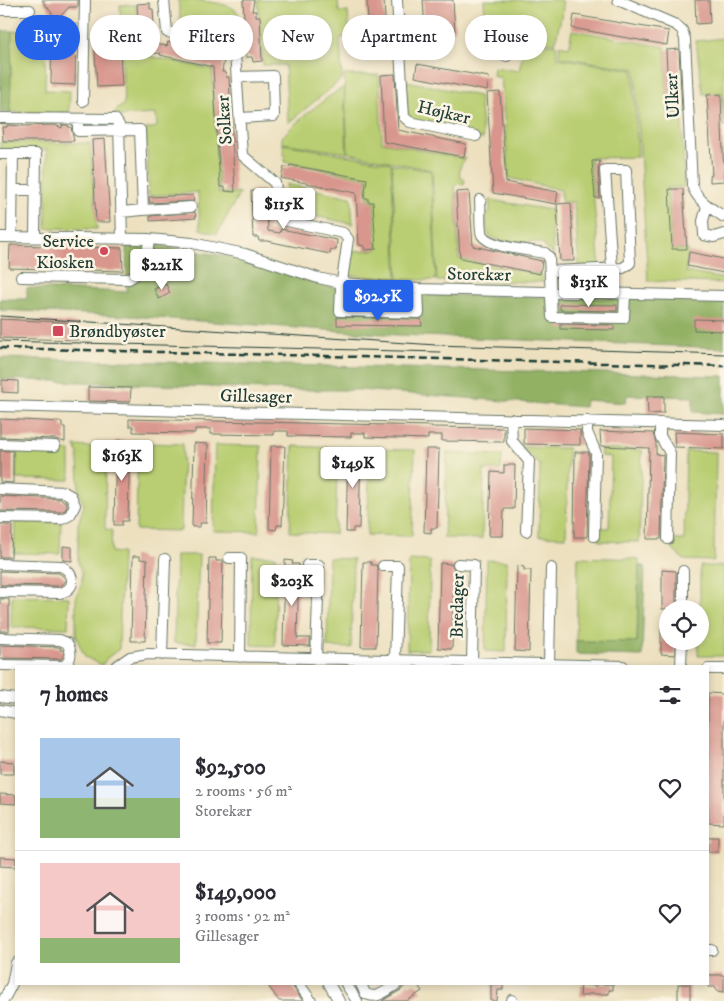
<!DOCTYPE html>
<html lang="en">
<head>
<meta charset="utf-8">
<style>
  body { margin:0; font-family:"IM FELL DW Pica",serif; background:#f2f2f3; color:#2b2b33; height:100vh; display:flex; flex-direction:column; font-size:19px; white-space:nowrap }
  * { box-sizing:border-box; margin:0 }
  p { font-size:16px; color:#7c7c81 }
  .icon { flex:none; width:28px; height:28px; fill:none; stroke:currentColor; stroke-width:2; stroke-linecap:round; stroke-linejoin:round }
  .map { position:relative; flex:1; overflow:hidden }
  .sheet { position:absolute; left:15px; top:665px; width:694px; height:320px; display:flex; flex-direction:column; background:#fff; border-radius:0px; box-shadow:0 2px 8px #0003 }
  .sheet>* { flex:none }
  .top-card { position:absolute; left:15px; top:15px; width:695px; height:45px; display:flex; gap:10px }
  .controls { position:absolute; left:659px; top:600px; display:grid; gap:10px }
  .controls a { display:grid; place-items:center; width:50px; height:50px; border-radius:50%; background:#fff; box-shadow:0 2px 8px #0003; font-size:25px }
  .price { position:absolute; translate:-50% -42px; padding:0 11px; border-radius:5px; background:#fff; color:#222; font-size:16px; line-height:32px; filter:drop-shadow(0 1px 2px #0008) }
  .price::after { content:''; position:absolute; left:50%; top:30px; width:15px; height:11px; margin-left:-8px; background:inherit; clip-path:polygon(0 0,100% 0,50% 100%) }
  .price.selected { background:#2563eb; color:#fff }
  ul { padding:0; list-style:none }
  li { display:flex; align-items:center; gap:15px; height:125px; padding:0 25px }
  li+li { border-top:1px solid #e1e1e2 }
  li span { display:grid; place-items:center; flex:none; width:140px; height:100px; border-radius:0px; color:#555 }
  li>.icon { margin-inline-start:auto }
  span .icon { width:60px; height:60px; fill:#fffc; stroke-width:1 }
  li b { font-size:21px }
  h2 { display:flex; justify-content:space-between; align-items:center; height:60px; padding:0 25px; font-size:21px }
  .pill { padding:0 18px; border-radius:22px; background:#fff; box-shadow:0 2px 8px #0003; font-size:18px; line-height:45px }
  .pill.selected { background:#2563eb; color:#fff }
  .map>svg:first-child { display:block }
  .green { fill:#b9ce72; stroke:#6c8653 }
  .forest { fill:#92b164; stroke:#58774c }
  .building { fill:#d8968d }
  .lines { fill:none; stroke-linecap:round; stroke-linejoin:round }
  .minor-casing { stroke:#677665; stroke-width:12 }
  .minor { stroke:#fff; stroke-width:10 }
  .tram { stroke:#1f3d34; stroke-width:1 }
  .rail { stroke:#1f3d34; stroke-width:2.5; stroke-dasharray:8 4; stroke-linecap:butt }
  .poi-dot { fill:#d1495b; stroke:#fcf5e5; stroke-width:2 }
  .labels { text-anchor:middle; stroke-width:5; stroke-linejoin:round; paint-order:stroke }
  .street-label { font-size:18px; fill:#1f3d34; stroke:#fcf5e5 }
  .poi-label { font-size:18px; fill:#1f3d34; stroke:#fcf5e5; text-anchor:end }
</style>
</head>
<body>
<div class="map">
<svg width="724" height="1001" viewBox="0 0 724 1001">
  <rect width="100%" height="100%" fill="#fcf5e5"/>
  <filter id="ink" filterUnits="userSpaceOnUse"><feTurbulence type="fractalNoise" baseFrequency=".02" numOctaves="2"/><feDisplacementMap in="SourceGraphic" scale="10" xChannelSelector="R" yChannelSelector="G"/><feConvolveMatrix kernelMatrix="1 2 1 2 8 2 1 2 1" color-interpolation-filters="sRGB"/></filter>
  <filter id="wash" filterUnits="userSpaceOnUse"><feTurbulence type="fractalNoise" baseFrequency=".0096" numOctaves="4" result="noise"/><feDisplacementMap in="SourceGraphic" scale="20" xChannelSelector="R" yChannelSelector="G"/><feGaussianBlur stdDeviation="1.12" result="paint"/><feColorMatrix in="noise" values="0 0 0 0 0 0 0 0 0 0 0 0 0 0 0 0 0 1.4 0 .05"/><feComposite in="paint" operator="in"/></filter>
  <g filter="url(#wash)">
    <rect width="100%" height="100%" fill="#ece0bf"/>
    <path class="green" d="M178,0c13,0 57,1 61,15 1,6 0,15 0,21l-58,-11z
      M258,0h80l1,12h9l2,25 -10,1 2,41 -54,44 -3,-58h-22z
      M484,0h78l1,9 -8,34 -69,-6z
      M120,5h16l3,49 73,15 7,124h21l-23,41 -17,-5 -2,-37 -49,4 -3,-67 11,-2 -1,-13 -37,2 -7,-2 12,-10z
      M572,30l93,17 3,65h14l2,75 -17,1 5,61 16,1 -2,22 38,7v4l-76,-2 -13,-212 -75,-12 -1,-12 10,2z
      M12,31l34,1 -1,58 25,1 -1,22 -59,-1z
      M724,38v89l-2,-34 -19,1 -7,-53z
      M525,42l31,3 2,13 75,12 5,87 -48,1 11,122h-21l-6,-78h-13v-12l-52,-12 -8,-100 -8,-2 1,-9 25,4z
      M344,75h35l3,67 84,17c-6,6 -8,10 -5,19l4,2 -1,4 -5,-1 -4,3 4,73 83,16 1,7 -106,-1 -5,-111 -84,-17z
      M406,81l73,15 4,43 -75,-16z
      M344,87l3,66 -65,-10v-6c18,-19 39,-36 62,-50z
      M0,142l90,1 7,86 -51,-1 1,-78 -47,-1z
      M283,144l108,19 6,117 -49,-5 6,-24 23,-1 -3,-49h-4v-3l-4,-2 2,-18 -83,-16z
      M392,164l39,7 5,109h-38z
      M286,184l65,13 2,27 -64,-13z
      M490,200l61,10 2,44 -8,-6 -1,-4 -14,-3 -1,4c-9,-2 -35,-4 -40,-10 -4,-5 -3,-14 -4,-20l5,-3z
      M138,443l45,1 -2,87 -45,-1z
      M215,445l46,1 -2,86 -46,-1z
      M75,446l31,2 -1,81 7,1 -1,22 11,1 -3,96 -12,9 -5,7 -17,-8 -6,-13 -3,-10v-36l6,-16v-8l-4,-12v-38l6,-18 -5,-15 -1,-37z
      M293,446l45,2 -3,86 -45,-2z
      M522,447l46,1 -2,89 -27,-1 1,-71z
      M370,449l45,1 -3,86 -45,-1z
      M601,449l41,1 -3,92 -40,-1v-13h10l2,-71 -10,-1z
      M17,451h53v29l-54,-1z
      M686,451l30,1 -2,109 -30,-1 -12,-11v-9h12z
      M447,453l55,2 -1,15h-17l-2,69 -38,-1z
      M15,522l46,1 -1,31 -46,-1z
      M176,555h23l-3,89 -22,-1z
      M252,556h24l-1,90 -24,-1z
      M578,557l61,2 -2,83 -61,-1z
      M329,558l24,1 -2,89 -24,-1z
      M409,560l21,1 -1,89h-22z
      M487,560l20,1 -1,91 -21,-1z
      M700,566h24v90h-26v-15h2z
      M12,596l57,1 -1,31 -57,-1z"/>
    <path class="forest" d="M2,31h10l-2,81h-10z
      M126,245l33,1 67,10 92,28 27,6 86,5 293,5v48l-326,-13 -270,-19 -128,-6v-11h27v-11l100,4z
      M0,358l724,18v38l-31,-2v-15l-66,-2 -1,8 -41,-3 -1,7 -225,-17h-65l-294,-11z
      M639,566h6l-3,90 -66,-2v-13l61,1z"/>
    <g id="blocks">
      <path class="building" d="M42,0h36v7h-9l-12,13z
        M243,0h11l-2,11h4v5h4l2,45 -9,1 -1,-5h-6z
        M367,0h17l3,55 -18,1z
        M423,0h30l2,31 -30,-1z
        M695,0h14l1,23 -14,1z
        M150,3v6h3l2,35 12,2 1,-4 57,12 -3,18h3l1,5h3l6,115 -10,-1v-4h-5l-7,-120 -53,-12 1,-2 -14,1 -1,-6 -6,1 -3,-45z
        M574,15l95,16 -2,14 -95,-17z
        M57,20h14v4h5l-1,61 -24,-1 1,-61h8z
        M119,35l3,51 -25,1 -3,-50z
        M679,49l3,62h-13l-3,-61z
        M417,64l72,13 -2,14 -72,-14z
        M395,74l3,56 68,14 -2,13 -80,-15 -3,-67z
        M500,92l6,90 52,10 -2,12 -63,-11 -6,-100z
        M721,94l3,87 -14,1v-6l2,-1 -5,-80z
        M7,125l16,1 32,-1 7,3v-3h6v2h3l3,14h-71l-1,-14h5z
        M105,139l5,83h-14l-4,-82z
        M592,161h8l-2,9 2,28h-5z
        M290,165l77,14 -3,19h4v4h5l3,47 -11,1 -1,-4 -5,-1 -3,-52 -75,-15 3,-11 5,1z
        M669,189h14l4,60h-15z
        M251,191h12v4h3l2,36 12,2 1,-4 56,11 -1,10h-5l-1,4 -63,-13h-8l-1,-4h-5z
        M469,191l4,55 69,15 -2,13 -80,-16 -4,-66z
        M193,195l1,6 -44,2 -1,-6z
        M571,203l3,58h-14l-3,-57z
        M195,212l1,6 -46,3v-5z
        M10,245l112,3 1,23 -114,-3z
        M689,252l35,7v14l-37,-7z
        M166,284l4,9 -11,6 -5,-10z
        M347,298l65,1v7l-65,-2z
        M560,304l57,1v6l-57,-1z
        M337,317l84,2 1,7 -85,-1z
        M0,319l79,4v17l-79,-2z
        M694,319l30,1v11l-30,-1z
        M560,324l54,1v5l-54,-1z
        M2,380l16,1v12l-16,-1z
        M88,387l43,1 -1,14 -42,-1z
        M647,396h17v17l-16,1z
        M0,419l62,3v5h3v15l-10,-3 -55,-2z
        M129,419l303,7v1l72,1v14l-62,-1v-6h-14v4l-63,-2v-4h-14v4l-63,-1v-5h-14v4l-63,-1v-5h-16v4l-62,-1v-6h-4z
        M524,428l56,2v15l-56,-1z
        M600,431l53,2 3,10v11l7,1 -2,84h-14l2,-91 -48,-2z
        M674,432l50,2v15l-49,-2z
        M116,441h14l-2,80h-6v4h-8z
        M194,443l14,1 -2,79h-6v4h-8z
        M271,446h14l-3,79h-5l-1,5 -7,-1z
        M348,448l13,1 -2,79h-6v4h-7z
        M426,449h13l-2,79h-6v5l-7,-1z
        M0,451h13v32l-13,-1z
        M575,452h13l1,2 -2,83h-13z
        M504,465h11l-1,44h-10l-1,27h-14l2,-64 13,1z
        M0,496l62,3v2h4l1,6 -2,3 -5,2 -60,-1z
        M0,525h12l-1,32h-11z
        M63,546l9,1v14l-9,-1z
        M133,556h7v3l7,1 -2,81h-14z
        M209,558h7v3h7l-2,82h-14z
        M285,560l8,1 -1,3h7l-2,74h13v8l-27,-1z
        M363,562h8v3h5l2,5 -2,77h-15z
        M440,563l11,1 3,5 -2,80 -14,-1z
        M517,566l7,1v3h7l-2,82 -14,-1z
        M662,570l14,1v38h-14z
        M0,571l59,2 5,4 1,4 -1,2 -5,3 -59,-1z
        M0,599h9v32h-9z
        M661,627h7v14h7v14l-14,-1z
        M0,645l58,2 3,1 -1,2h3l1,5 -3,4 -61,-1z
        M708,693l16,1v130l-16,-1z
        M0,761l14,1v12h-14z
        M0,794l16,1v9l-16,-1z
        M708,837h10v15h-10z
        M0,857l16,1v9l-16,-1z
        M708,975h16v17l-8,-1v-4h-8z
        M267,984h24l12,17h-24z
        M407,984h10l5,7 -15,10h-25l19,-11z
        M491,984h12v6h-5l-1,11h-6z
        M598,984h15v6h-4v4h-22v2h-7l1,-11 16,1z
        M678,984h12v17h-12z"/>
    </g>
  </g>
  <g filter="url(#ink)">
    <use href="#blocks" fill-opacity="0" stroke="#677665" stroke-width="1"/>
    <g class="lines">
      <defs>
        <path id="minor" d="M164,0l3,32 62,13 6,8 7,102 33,28c3,13 -1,26 8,37l60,13 5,6 -7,49 -1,23 79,2 -1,-24
          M397,0l7,117 6,5 66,14
          M618,0l58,25 6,5 3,9 7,146c5,16 19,23 32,32
          M0,10h30
          M484,51l23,5
          M237,77l36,-1 1,40 -34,2
          M83,101l2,-101
          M0,118l115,1 4,6 3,114
          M78,119v12l62,-1 3,80 -22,2
          M0,154h36l-1,83
          M13,190h23
          M480,200c1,8 -1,28 2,35 8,13 49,15 63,18l4,4 3,60 72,1 1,-24
          M707,206l-4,15 1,14 10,2 10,-3
          M143,210l48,-3
          M0,237l149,2 43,4 53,11 73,24 24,5 76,6 306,7
          M12,237l1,-83
          M551,271l72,-3 7,-5 -4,-93h-21l7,98
          M21,277l108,2c18,-10 18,-21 20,-40
          M0,406l724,19
          M511,419l1,22 17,20 -3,70
          M587,421v11l9,21 -2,83
          M660,423v13l10,17 -2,86
          M0,444l55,2
          M0,489l64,3 7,4 4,9 -5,10 -8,4 -62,-1
          M229,558h12l-1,99
          M0,564l61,2c14,7 16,23 -1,27l-60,-1
          M458,564l16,1 -2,98
          M307,565h12l-3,94
          M383,566h15l-3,95
          M683,609v-38
          M0,638l60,2 7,3c5,8 5,17 -3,23l-64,-1
          M162,655l3,-96
          M549,664l2,-96
          M117,666l13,-9 18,-3 475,12
          M681,666l1,-25
          M708,669h16
          M0,697l16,2
          M0,710l16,3
          M708,950h4
          M299,984l12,17
          M329,984l10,17
          M346,984l11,17
          M361,984l4,9c11,8 22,-3 32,-9
          M3,1001l9,-17 4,-21
          M512,1001v-1"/>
      </defs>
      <use href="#minor" class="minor-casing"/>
      <use href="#minor" class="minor"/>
      <path class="tram" d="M0,316l436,29 288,9
        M0,341l440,11"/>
      <path class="rail" d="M0,348l724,18"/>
    </g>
  </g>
  <g class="poi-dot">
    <circle cx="104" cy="251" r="5"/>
    <rect x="52" y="325" width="12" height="12" rx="2.5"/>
  </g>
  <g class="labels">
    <g class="street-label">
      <text transform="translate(672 96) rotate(-93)" y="6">Ulkær</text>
      <text transform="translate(444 112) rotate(13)" y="6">Højkær</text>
      <text transform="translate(224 120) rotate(-94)" y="6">Solkær</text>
      <text transform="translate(479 274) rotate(1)" y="6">Storekær</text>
      <text transform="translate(256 396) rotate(1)" y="6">Gillesager</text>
      <text transform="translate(457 606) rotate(-89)" y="6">Bredager</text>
    </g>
    <g class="poi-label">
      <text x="94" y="247">Service<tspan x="94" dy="21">Kiosken</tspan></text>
      <text x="69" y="337" text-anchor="start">Brøndbyøster</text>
    </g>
  </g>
</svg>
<div class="controls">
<a><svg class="icon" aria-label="locate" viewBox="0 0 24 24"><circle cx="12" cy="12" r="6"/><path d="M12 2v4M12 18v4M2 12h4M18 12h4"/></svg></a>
</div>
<b class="price" style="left:284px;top:230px">$115K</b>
<b class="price" style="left:162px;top:291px">$221K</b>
<b class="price" style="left:589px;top:308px">$131K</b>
<b class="price selected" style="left:378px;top:322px">$92.5K</b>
<b class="price" style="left:122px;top:482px">$163K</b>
<b class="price" style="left:353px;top:489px">$149K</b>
<b class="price" style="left:292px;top:607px">$203K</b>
<div class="top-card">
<a class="pill selected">Buy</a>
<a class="pill">Rent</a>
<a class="pill">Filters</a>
<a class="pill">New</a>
<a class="pill">Apartment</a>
<a class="pill">House</a>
</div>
<section class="sheet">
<h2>7 homes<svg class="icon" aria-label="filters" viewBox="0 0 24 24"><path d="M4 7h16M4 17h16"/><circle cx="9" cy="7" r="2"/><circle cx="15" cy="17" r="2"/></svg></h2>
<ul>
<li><span style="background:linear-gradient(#a9c7e8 60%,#8fb573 0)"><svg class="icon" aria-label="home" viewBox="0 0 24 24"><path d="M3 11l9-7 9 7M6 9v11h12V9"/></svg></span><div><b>$92,500</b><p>2 rooms · 56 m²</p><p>Storekær</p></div><svg class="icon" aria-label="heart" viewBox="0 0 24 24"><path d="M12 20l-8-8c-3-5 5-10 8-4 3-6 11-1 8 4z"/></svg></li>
<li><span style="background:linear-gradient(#f6c9c9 75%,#8fb573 0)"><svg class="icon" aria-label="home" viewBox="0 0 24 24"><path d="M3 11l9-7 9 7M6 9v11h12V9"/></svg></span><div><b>$149,000</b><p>3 rooms · 92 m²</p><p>Gillesager</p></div><svg class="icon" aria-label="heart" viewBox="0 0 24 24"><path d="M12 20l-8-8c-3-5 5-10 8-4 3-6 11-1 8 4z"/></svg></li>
</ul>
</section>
</div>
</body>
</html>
